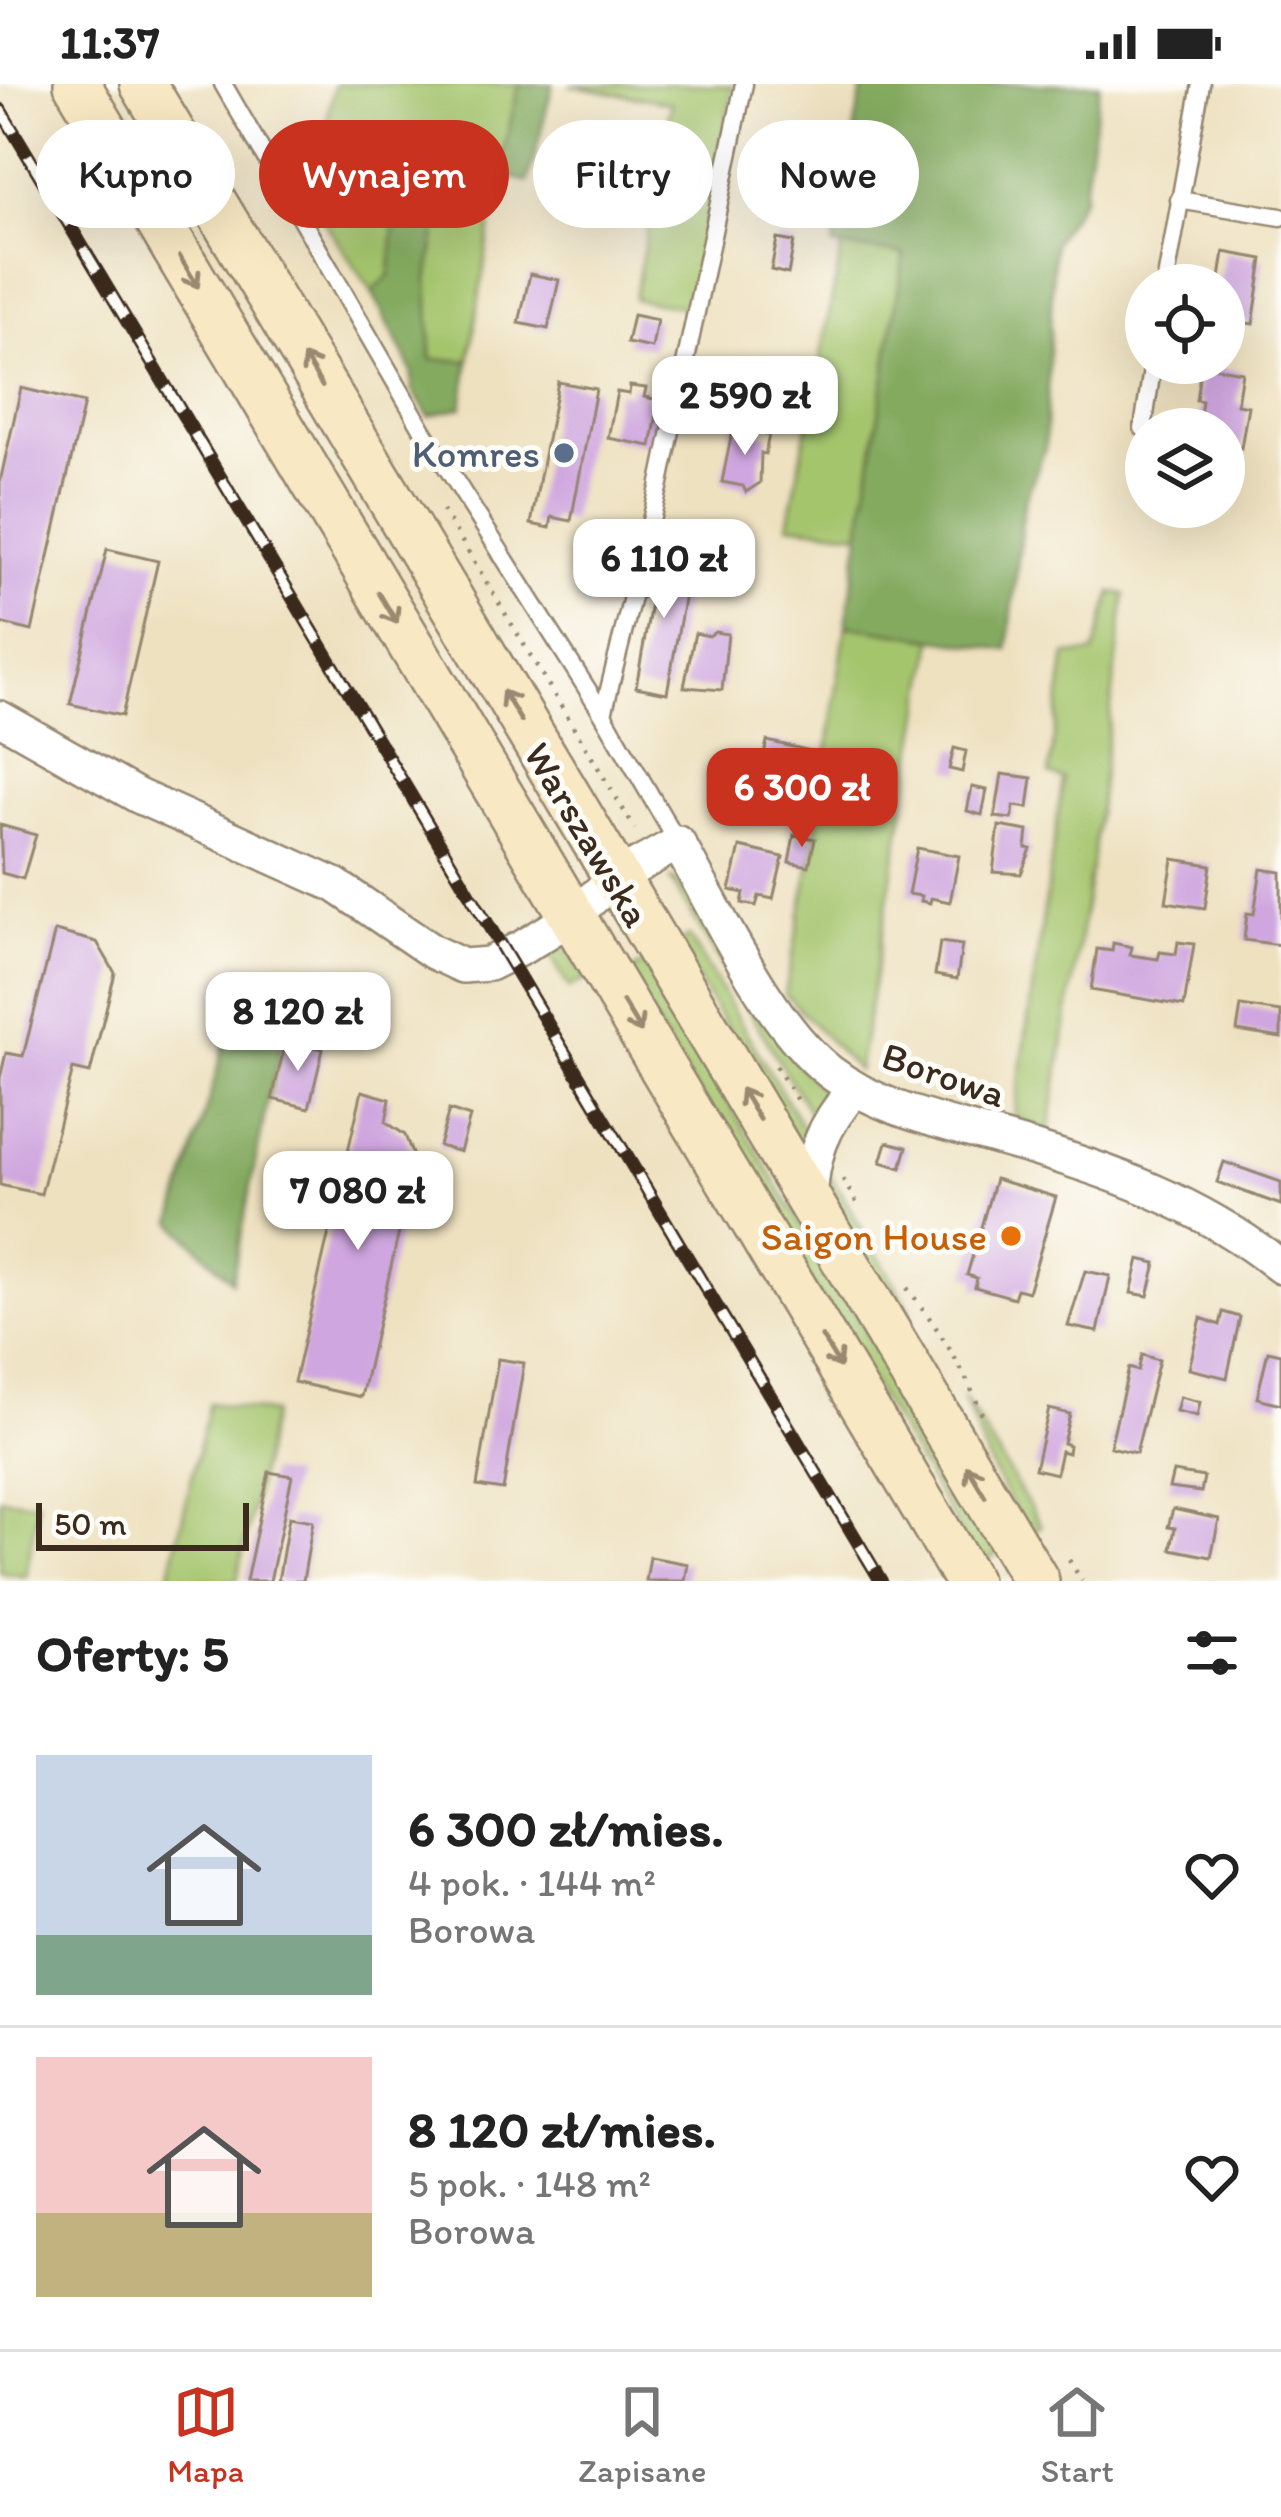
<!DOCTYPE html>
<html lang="pl">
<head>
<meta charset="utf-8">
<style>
  body { margin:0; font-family:Itim,sans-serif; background:#f6f6f6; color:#222; height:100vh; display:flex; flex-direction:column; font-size:45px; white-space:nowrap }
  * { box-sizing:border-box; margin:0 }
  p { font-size:39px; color:#767676 }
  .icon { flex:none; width:66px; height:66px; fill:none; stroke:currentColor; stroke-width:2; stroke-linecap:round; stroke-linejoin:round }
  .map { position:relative; height:1497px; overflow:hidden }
  .sheet { display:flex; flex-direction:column; background:#fff; flex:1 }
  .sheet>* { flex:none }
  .top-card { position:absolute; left:36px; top:36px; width:1209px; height:108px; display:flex; gap:24px }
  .tools { position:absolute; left:1125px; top:180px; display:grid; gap:24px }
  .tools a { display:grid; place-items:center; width:120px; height:120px; border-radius:50%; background:#fff; box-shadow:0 12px 48px #0002; font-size:60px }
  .scale { position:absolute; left:36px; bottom:30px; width:213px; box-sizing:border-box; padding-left:12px; border:6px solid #3b2a1e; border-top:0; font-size:33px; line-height:42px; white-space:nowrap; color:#3b2a1e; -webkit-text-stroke:9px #fdfcf7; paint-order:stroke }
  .price { position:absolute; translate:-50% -102px; padding:0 27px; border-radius:24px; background:#fff; color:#222; font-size:39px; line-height:78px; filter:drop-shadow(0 3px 6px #0008) }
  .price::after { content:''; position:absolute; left:50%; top:72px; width:36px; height:27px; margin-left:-18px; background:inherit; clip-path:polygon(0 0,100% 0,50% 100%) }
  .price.current { background:#c8321e; color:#fff }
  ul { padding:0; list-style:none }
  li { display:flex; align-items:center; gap:36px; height:300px; padding:0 36px }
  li+li { border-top:3px solid #e0e0e0 }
  li span { display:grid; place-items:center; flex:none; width:336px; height:240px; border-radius:0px; color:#555 }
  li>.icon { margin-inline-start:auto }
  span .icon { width:144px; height:144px; fill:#fffc; stroke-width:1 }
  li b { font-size:51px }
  h2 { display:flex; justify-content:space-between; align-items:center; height:144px; padding:0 36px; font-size:51px }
  .pill { padding:0 42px; border-radius:54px; background:#fff; box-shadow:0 12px 48px #0002; font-size:42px; line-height:108px }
  .pill.current { background:#c8321e; color:#fff }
  .status { display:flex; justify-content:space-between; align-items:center; height:84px; padding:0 60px; background:#fff; direction:ltr }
  .status svg { height:33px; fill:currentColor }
  .dock { display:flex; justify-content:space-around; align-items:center; height:168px; border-top:3px solid #e0e0e0; background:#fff; font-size:33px; color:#767676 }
  .dock a { display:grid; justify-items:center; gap:6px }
  .dock .current { color:#c8321e }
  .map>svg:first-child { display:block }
  .green { fill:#a5c56d; stroke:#707846; stroke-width:3 }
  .forest { fill:#84aa60; stroke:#606a3f; stroke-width:3 }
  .building { fill:#cfa6df }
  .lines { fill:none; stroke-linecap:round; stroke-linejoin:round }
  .service-casing { stroke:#94866f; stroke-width:21 }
  .minor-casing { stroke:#94866f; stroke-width:38 }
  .secondary-casing { stroke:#94866f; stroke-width:50 }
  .path { stroke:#94866f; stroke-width:4.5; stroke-dasharray:3 9; stroke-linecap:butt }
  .service { stroke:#fff; stroke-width:16 }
  .minor { stroke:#fff; stroke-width:33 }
  .secondary { stroke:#f8e8c3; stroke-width:45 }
  .rail-casing { stroke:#3b2a1e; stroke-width:14 }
  .rail { stroke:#fdfcf7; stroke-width:9; stroke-dasharray:27; stroke-linecap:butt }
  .oneway { stroke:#9a8970 }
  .service-dot { fill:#5c6f8a; stroke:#fdfcf7; stroke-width:4.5 }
  .food-dot { fill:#e8710a; stroke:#fdfcf7; stroke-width:4.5 }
  .labels { text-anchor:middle; stroke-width:10; stroke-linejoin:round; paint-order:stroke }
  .service-label { font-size:39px; fill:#4e5e75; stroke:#fdfcf7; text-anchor:end }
  .street-label { font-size:39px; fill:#3b2a1e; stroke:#fdfcf7 }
  .food-label { font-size:39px; fill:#c56008; stroke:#fdfcf7; text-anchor:end }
</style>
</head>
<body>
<div class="status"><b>11:37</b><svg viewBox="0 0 49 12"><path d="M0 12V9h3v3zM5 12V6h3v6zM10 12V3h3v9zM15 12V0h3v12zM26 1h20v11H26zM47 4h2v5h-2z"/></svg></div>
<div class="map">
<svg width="1281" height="1497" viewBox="0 0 1281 1497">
  <rect width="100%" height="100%" fill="#fdfcf7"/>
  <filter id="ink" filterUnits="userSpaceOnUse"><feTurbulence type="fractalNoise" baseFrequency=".00833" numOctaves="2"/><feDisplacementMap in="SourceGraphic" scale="24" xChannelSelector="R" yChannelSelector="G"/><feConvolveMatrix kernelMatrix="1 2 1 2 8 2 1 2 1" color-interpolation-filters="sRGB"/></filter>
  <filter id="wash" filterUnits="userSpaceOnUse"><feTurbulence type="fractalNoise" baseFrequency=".004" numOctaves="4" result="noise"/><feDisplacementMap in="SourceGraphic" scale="48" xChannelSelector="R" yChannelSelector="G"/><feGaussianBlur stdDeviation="2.7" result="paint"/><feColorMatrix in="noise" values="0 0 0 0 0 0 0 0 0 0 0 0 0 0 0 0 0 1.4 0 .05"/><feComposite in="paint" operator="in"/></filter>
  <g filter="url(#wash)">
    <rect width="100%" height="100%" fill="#eee1c0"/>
    <path class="green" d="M335,0h184l-20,90 -30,187 -38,-2 -3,-80 17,-99 -44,-24 -11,119 -18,17 -62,-92z
      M697,0l36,2 -44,222 -55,-9 37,-196 -102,-18z
      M842,163l62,6 -44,280 -72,-8z
      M1112,508l13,2 -32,260 -44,279 -35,-16 49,-338 -14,-5 17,-119 28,-2z
      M846,541l88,14 -76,432 -73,-77 30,-155z
      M670,794l15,9 106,170 30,30 -6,35z
      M689,852l121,204 -5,13 -130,-208z
      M546,863l21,3 20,28 -18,10z
      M645,879l353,591 -18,11 -354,-591z
      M824,1081l87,146 -1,2 -39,-46 -45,-70z
      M963,1312l78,130 -14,9 -38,-72z
      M209,1319l63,10 -35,168h-69z
      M0,1414l38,4 -12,75 -26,-5z"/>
    <path class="forest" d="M519,0h34l-25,98 -29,-8z
      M863,0h237l-17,113 -29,45 -9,207 -21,53 -16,148 -162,-25 58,-371 -71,-8z
      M421,43l15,5 9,48 -17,99 3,80 38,2 -7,46 -33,9 -17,-26v-19l-40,-79 18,-17 10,-119z
      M297,901l-30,118 -35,178 -59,-59 68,-234z"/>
    <g id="blocks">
      <path class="building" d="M777,155l17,3 -6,32 -17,-4z
        M1224,168l39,7 -10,65 -29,-5v-34h-5z
        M530,190l29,6 -11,49 -29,-6z
        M633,231l24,5 -5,28 -25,-5z
        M1201,281l41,7 -5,32 11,2 -7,42 -17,-2v-17h-26l4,-28 -6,-1z
        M558,298l38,7 -25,132 -19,-4 -2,11 -19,-4z
        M630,302l16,2 -2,9 16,3 -9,46 -43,-8 9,-46 12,2z
        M21,304l63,15 -52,228 -32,-8v-141z
        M733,343l36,8 -4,19 -4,-1 -1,30 -14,9 -3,-6 -21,-4z
        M107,465l51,12 -36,155 -52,-12z
        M661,465l31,6 -25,138 -31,-6z
        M715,548l13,2 -6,56 -38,-3 11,-54 14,3z
        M767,657l44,10 -3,13 11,2 -3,14 -9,-2 -7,32 -36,-9 7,-30 -10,-2z
        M954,664l12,3 -4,21 -13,-3z
        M1002,690l30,4 -4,30 -14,-2 -2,13 -17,-2z
        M972,703l15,3 -5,25 -15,-4z
        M0,741l36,10 -13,44 -21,-6z
        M999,742l29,5 -2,17 5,1 -10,25 -28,-2z
        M794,751l21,4 -6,27 -20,-4z
        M740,763l43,10 -10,42 -14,-3 -3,10 -14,-3 2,-10 -14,-3z
        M917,764l42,8 -9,46 -19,-4 -1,5 -9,-2 1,-5 -14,-2z
        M1173,775l38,6 -6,43 -39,-6z
        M1261,785l20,3v73l-37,-5 3,-27 7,1z
        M55,847l42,11 18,31 -25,100 -17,-4 -32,125 -41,-9v-107l6,-25 17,3z
        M940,858l22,3 -5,34 -22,-4z
        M1178,858l16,2 -10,62 -93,-16 6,-41 15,2 1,-8 19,4 -2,8 28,4 2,-7 16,2z
        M300,904l37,9 -6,21 -36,-9z
        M1241,922l40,6v26l-44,-7z
        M286,956l37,9 -14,59 -37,-9z
        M362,1007l28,8 -4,23 19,13 10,27 -54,235 -67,-15z
        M449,1026l21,7 -10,35 -21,-6z
        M887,1058l20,5 -6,21 -20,-6z
        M1224,1078l57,20v23l-64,-23z
        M995,1095l61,18 -28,95 -11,-3 -3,9 -39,-11 2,-9 -10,-3z
        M1139,1175l17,4 -8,33 -17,-3z
        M1085,1187l25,5 -12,56 -30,-6z
        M1223,1228l17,5 -13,61 -38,-9 12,-51 19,7z
        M1268,1267l13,3v50l-24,-6z
        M1142,1271l17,5 -23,93 -26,-6 19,-79 9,3z
        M498,1275l26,4 -21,127 -26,-4z
        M1180,1313l20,5 -3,14 -21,-5z
        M1049,1325l21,5 -7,29 6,2 -1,8 -7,-2 -5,23 -21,-5z
        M269,1388l23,4 -22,105h-24z
        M1173,1388l31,5 -3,15 -32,-4z
        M1173,1425l46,10 -8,38 -40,-8 4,-21 -7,-1z
        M289,1433l24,4 -10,60h-25z
        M650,1473l38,7 -3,17h-39z"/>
    </g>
  </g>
  <g filter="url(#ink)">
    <use href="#blocks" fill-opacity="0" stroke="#94866f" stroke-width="3"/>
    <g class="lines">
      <defs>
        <path id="service" d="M223,0l200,346 180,284 75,129
          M1179,116l102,17
          M1165,201l36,-201
          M1143,344l10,-65
          M603,630l56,-226 85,-404"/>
        <path id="minor" d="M0,634l138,78 197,89 98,67 30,14 26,-2 34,-17 49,-30 42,-38 64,-36c39,68 91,182 152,229 51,39 118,51 178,69 99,28 192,61 273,126
          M810,1121c1,-48 12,-80 45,-116"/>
        <path id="secondary" d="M77,0l891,1497
          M143,0l893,1497"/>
      </defs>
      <use href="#service" class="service-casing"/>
      <use href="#minor" class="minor-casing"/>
      <use href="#secondary" class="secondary-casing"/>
      <path class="path" d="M443,426l192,319
        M776,982l25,41
        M843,1095l15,27
        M907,1204c31,39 58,82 76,129
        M1069,1476l13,21"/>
      <use href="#service" class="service"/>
      <use href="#minor" class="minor"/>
      <use href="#secondary" class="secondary"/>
      <defs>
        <path id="rail" d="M0,25l881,1472"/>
      </defs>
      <use href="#rail" class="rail-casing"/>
      <use href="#rail" class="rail"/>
    </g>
    <defs><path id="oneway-shaft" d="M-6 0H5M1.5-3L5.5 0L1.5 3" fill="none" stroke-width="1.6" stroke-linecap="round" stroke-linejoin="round" transform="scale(3)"/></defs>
    <g class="oneway">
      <use href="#oneway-shaft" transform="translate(189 188) rotate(59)"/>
      <use href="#oneway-shaft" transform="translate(313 287) rotate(-121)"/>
      <use href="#oneway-shaft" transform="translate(388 524) rotate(59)"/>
      <use href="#oneway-shaft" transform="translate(512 622) rotate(-121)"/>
      <use href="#oneway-shaft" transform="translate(632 933) rotate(59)"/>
      <use href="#oneway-shaft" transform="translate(750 1020) rotate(-121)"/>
      <use href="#oneway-shaft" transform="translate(831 1268) rotate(59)"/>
      <use href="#oneway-shaft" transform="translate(976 1397) rotate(-121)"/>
    </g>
  </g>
  <circle class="service-dot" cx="564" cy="369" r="12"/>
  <circle class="food-dot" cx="1011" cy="1152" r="12"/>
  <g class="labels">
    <g class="service-label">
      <text x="540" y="383">Komres</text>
    </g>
    <g class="street-label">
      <text transform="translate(588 750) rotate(59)" y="14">Warszawska</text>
      <text transform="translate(944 990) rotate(19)" y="14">Borowa</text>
    </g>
    <g class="food-label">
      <text x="987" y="1166">Saigon House</text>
    </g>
  </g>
</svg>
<div class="tools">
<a><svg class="icon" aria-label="locate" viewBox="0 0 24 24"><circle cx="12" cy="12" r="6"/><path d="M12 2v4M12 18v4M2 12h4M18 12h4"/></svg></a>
<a><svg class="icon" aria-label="layers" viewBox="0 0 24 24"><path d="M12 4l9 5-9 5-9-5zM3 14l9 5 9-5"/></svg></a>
</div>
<div class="scale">50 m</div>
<b class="price" style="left:745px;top:374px">2 590 zł</b>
<b class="price" style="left:664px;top:537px">6 110 zł</b>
<b class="price current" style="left:802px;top:766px">6 300 zł</b>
<b class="price" style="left:298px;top:990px">8 120 zł</b>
<b class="price" style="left:358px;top:1169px">7 080 zł</b>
<div class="top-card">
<a class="pill">Kupno</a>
<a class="pill current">Wynajem</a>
<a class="pill">Filtry</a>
<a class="pill">Nowe</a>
</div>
</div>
<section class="sheet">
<h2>Oferty: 5<svg class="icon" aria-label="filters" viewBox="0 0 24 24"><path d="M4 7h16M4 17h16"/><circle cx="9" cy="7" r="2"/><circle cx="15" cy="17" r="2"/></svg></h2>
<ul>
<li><span style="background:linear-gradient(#c9d6e8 75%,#7fa58c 0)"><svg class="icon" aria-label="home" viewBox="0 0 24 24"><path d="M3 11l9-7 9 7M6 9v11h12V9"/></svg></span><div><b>6 300 zł/mies.</b><p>4 pok. · 144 m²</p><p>Borowa</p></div><svg class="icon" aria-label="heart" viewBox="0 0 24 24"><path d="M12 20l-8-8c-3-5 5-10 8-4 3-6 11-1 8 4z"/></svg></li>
<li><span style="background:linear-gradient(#f6c9c9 65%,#c2b280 0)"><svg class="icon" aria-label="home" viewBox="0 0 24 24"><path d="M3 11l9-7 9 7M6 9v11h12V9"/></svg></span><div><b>8 120 zł/mies.</b><p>5 pok. · 148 m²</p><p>Borowa</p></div><svg class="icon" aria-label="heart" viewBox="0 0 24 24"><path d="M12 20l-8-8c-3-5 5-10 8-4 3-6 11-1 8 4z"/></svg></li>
</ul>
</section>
<nav class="dock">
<a class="current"><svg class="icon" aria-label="map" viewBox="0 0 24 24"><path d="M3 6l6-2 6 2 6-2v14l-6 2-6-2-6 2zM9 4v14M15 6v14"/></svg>Mapa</a>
<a><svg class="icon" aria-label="saved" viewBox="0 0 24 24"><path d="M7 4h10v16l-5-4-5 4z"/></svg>Zapisane</a>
<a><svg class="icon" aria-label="home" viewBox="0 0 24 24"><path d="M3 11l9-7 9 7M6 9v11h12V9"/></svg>Start</a>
</nav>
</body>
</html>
